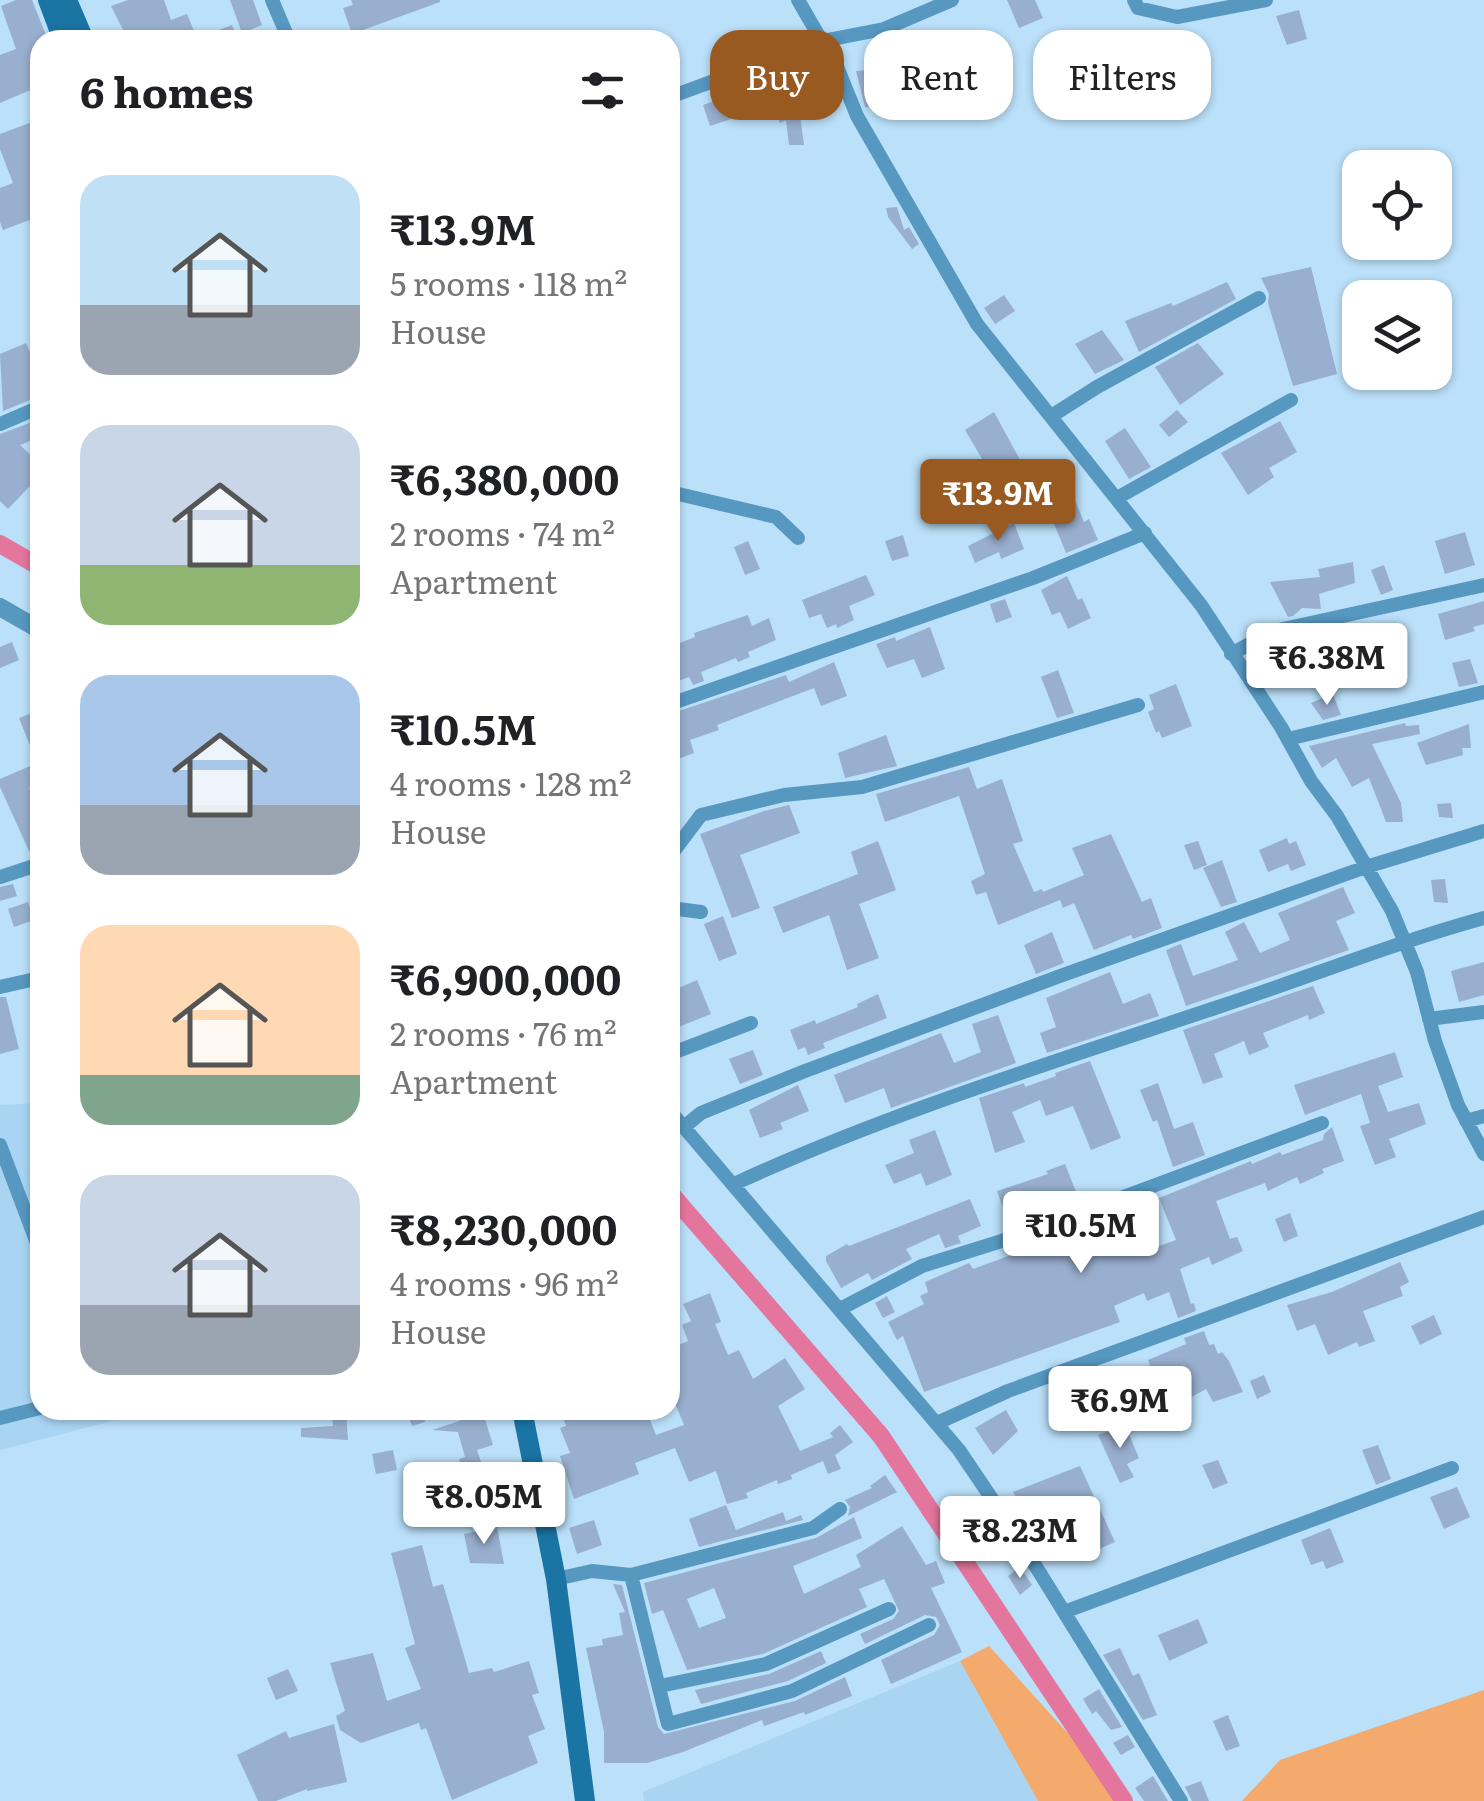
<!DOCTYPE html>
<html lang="en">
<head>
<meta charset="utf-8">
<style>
  body { margin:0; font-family:Literata,serif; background:#f2f2f2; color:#202124; height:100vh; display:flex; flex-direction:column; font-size:38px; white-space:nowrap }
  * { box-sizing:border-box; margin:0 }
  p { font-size:32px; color:#757577 }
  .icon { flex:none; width:55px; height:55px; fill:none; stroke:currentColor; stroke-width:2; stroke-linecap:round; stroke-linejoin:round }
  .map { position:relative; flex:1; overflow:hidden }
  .details { position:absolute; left:30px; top:30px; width:650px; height:1390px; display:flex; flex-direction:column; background:#fff; border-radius:30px; box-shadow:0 2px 8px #0004 }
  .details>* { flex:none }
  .guide { position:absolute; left:710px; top:30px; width:622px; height:90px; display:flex; gap:20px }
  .fabs { position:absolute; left:1342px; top:150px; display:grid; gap:20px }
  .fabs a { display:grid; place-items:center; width:110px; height:110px; border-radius:20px; background:#fff; box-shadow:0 2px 8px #0004; font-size:50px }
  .price { position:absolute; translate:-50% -85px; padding:0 22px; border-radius:10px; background:#fff; color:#222; font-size:32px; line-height:65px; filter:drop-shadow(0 2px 5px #0008) }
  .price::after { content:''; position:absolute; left:50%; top:60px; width:30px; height:22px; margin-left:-15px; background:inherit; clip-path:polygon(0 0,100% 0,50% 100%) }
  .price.current { background:#995a21; color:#fff }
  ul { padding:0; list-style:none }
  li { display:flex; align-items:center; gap:30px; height:250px; padding:0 50px }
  li span { display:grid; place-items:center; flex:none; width:280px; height:200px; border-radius:30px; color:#555 }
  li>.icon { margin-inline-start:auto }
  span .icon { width:120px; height:120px; fill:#fffc; stroke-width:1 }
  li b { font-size:42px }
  h2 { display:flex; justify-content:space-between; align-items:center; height:120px; padding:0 50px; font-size:42px }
  .chip { padding:0 35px; border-radius:30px; background:#fff; box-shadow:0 2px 8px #0004; font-size:35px; line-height:90px }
  .chip.current { background:#995a21; color:#fff }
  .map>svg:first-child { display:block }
  .built { fill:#a9d5f3 }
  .green { fill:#f4a96d }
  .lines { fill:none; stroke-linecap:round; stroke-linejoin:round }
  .canal { stroke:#e4769d; stroke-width:18 }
  .building { fill:#99afcf; fill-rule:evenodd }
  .minor { stroke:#5798c1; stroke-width:14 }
  .tertiary { stroke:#5798c1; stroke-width:18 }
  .secondary { stroke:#1a74a4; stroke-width:20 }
</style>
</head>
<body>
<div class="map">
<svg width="1484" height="1801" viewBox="0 0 1484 1801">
  <rect width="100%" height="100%" fill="#bbe0f9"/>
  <path class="built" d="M40,1103v307h115l-155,40v-345z
    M960,1661l78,140h-394l-1,-9z"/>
  <path class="green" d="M989,1646l140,155h-91l-78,-140z
    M1484,1690v111h-242l38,-41z"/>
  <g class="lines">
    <path class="canal" d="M0,544l40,23
      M670,1193l211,243 243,365"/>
  </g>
  <path class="building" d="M16,0h16l16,40h-8v15l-5,2 5,13v16l-40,17v-48l16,-6 -15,-43z
    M128,0h36l7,20 16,-6 10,24 35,-13 6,15h-110l-17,-34z
    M230,0h23l9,25 -20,8z
    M351,0h89v2l-88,32 -9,-26 10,-3z
    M1007,0h28l8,18 -24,10z
    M1299,10l8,29 -20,6 -11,-29z
    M902,37l11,29 -41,16 3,26 -10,-1 -9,-36 28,-2 -8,-22z
    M792,72l15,41 -7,2 4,30h-15l-3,-25 -6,3 -15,-41z
    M723,98l8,21 -21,7 -7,-21z
    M40,119v97l-37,14 -3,-8v-34l13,-5 -13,-34v-15z
    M897,207l7,23 5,-3 10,17 -7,5 -24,-32 -2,-9z
    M1311,267l26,107 -44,12 -25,-83 1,-9 -8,-16z
    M1227,282l9,17 -97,53 -14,-31 46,-18 2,3z
    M1004,295l11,16 -20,13 -11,-16z
    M1102,330l22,30 -29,14 -20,-30z
    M26,343l14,32v21l-37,15 -3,-57z
    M1198,343l26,31 -44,31 -25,-38z
    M1177,410l11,12 -19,15 -10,-12z
    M994,412l41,75 -27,16 -43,-73z
    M40,419v18l-20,8 20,19v33l-11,-10 -21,22 -8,-8v-67z
    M1280,421l17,31 -28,16 5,9 -26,18 -27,-42z
    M1125,428l26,39 -22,12 -24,-38z
    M1074,498l10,24 5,-3 9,21 -32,13 -18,-44z
    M1014,523l10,26 -23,10 -2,-7 -24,11 -7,-17z
    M1465,532l10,33 -30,9 -10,-33z
    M903,535l6,21 -17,5 -7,-20z
    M748,541l12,28 -15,6 -11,-28z
    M1353,562l2,21 -36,11 2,15 -19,-1 -9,8 -5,1 -18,-35 50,-5 -2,-8z
    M1384,565l9,25 -12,5 -10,-25z
    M866,575l9,20 -26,11 5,14 -17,8 -1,-4 -9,4 -6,-14 -12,4 -7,-18z
    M1067,576l11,24 4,-2 9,20 -23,11 -8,-17 -8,3 -11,-25z
    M1005,599l7,18 -16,6 -6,-19z
    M1484,601v23l-11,3 2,4 -30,9 -7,-26z
    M748,615l4,11 17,-8 7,22 -28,12 2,5 -12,5 -2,-4 -35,14 3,9 -11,4 -4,-8 -19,7v-37l25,-10 -1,-4z
    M1359,626l2,6 24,-2 3,27 -11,3 -44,-3 9,26 -22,8 -10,-27 -21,7 -8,-23z
    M930,627l15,42 -23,9 -8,-19 -27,9 -11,-24 19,-7 1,4z
    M12,642l7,18 -19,8v-21z
    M1470,659l8,24 -19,4 -7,-24z
    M834,662l13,34 -26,10 -7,-18 -97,37 2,5 -29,10 4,13 -24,9v-48l116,-39 3,7z
    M1058,670l16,43 -17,5 -16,-41z
    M1176,684l16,42 -30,12 -3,-7 -3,2 -8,-21 6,-3 -5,-14z
    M1333,694l8,21 -18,5 -12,-17z
    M40,710v73l-11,5 11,29v30l-11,4 -29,-64v-8l37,-16 -18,-45z
    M1405,723l1,3 13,-1 1,9 -48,10 29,59 2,19h-17l-17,-44 -17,9 -16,-29 -14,10 -13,-22z
    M1469,724l2,24h-9l1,7 -37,10 -9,-22z
    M886,735l11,31 -52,12 -7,-25z
    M969,767l8,22 25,-10 21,62 -10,3 21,48 8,-3 1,3 41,-17 -12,-27 39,-14 31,68 9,-4 11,30 -29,11 -2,-4 -37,15 -20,-47 -11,5 -3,-8 -62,25 -12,-33 -10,3 -5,-14 14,-7 -26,-78 -74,26 -9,-28z
    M1451,803l2,15 -14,-1 -2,-13z
    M789,805l11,28 -60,22 20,53 -28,10 -32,-84 64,-23z
    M1287,838l2,6 7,-3 10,24 -15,6 -3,-7 -20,8 -9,-22z
    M878,841l18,49 -37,14 20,54 -32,12 -18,-55 -46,18 -10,-26 85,-33 -7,-22z
    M1198,841l9,24 -13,5 -10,-25z
    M1222,860l15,42 -16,5 -18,-39z
    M1445,879l3,24 -14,-1 -3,-22z
    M13,884l4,12 -17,5v-14z
    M1343,887l12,26 -19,8 13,29 -163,56 -20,-56 15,-6 12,32 45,-16 -13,-28 19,-10 16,31 30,-13 -12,-27z
    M28,902l6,18 -20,7 -6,-18z
    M723,916l14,38 -18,7 -15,-37z
    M1052,932l12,31 -28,11 -12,-29z
    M1484,962v33l-25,7 -8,-31z
    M1110,972l13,32 27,-11 9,23 -112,37 -7,-20 16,-6 -10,-29z
    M697,980l14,34 -35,14 -6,-14v-22z
    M1313,986l12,27 -16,7 -1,-5 -45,18 6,14 -20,8 -5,-14 -30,13 9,23 -20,7 -20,-54z
    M878,994l9,24 -64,25 2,5 -17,7 -3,-8 -7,3 -8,-20 25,-10 1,4 42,-17 -1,-3z
    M0,997h6l13,52 -19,5z
    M998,1015l18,48 -125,45 -7,-20 -39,15 -11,-28 107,-42 13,30 27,-11 -9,-28z
    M753,1050l10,25 -23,9 -11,-25z
    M1395,1052l8,25 -25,9 10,26 31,-9 7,21 -37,15 7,18 -21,8 -15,-39 10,-3 -9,-29 -56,21 -11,-30z
    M1090,1061l31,77 -30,12 -18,-44 -27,10 -6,-16 -28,12 13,30 -30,11 -16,-55 45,-15 1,4 31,-11 -1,-3z
    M1158,1083l16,46 19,-7 12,33 -32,12 -16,-47 -4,2 -13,-32z
    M798,1085l11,26 -29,12 3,6 -23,9 -11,-28z
    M1332,1127l12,34 -22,8 2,4 -24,11 -3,-7 -29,14 -3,-8 -49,18 14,38 7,-2 6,14 -31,14 -3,-8 -29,12 11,35 3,-1 2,8 -18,7 -9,-26 -22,9 -3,-8 -30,13 6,16 -196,70 -21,-56 -6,4 -9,-18 36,-18 -4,-8 8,-4 -3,-10 44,-19 4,6 38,-14 8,-5 -1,-3 102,-36 14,44 42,-15 -17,-42 92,-37 1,3 28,-12 2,3 41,-15 1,-6z
    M935,1130l17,45 -26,11 -5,-13 -27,11 -9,-19 29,-12 -5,-13z
    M1065,1164l15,38 -70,25 -13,-36 51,-17 -2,-3z
    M970,1199l11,27 -23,10 3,7 -16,5 -6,-14 -33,15 6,10 -40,21 -4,-7 -27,15 -15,-27v-5l21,-12 2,2z
    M1290,1213l8,23 -14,6 -9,-23z
    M1400,1262l9,20 -9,5 3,9 -40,15 12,30 -16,6 -2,-5 -29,13 -13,-31 -18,7 -10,-26 45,-13z
    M710,1293l11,29 -6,2 13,31 11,-5 14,29 32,-21 20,31 -27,17 22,45 33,-14 -3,-4 10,-8 13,17 -18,13 6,14 -13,5 -5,-13 -32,14 1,4 -14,5 -1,-4 -31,13 2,5 -21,6 -11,-33 -27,11 -14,-34 -40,15 4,11 -65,25 -14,-43 10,-3 -10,-25 6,-2 -6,-16h86l10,25 28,-10 -14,-34v-42l18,-8 -6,-16 9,-4 -8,-17z
    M887,1296l8,16 -12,6 -8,-15z
    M1434,1315l8,19 -22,11 -9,-19z
    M1204,1331l5,14 5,-1 4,10 4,-2 7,9 14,31 -30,10 -7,-13 -38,21 -3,-8 -38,14 -7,-24 36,-12 -8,-20 38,-16 -2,-6z
    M1264,1375l7,17 -14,7 -7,-18z
    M331,1410h15l2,30 -47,-3v-9l32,-2z
    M406,1410h17l2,12 -13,4z
    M1006,1410l12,21 -25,24 -18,-27z
    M483,1413l10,32 -16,5 11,32 -24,9 -7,-18 6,-3 -4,-11 6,-2 -7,-25 -26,-2z
    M1125,1425l14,33 -12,6 7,13 -14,6 -22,-48z
    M1378,1445l13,34 -15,6 -14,-35z
    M393,1450l4,20 -21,4 -4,-20z
    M1218,1460l10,23 -15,6 -11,-24z
    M1080,1466l35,76 -43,19 -17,-42 -22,8 -20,-35z
    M885,1475l12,17 -49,24 2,-9 -5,-7 27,-12 -2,-2z
    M1457,1487l13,30 -26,12 -14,-32z
    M726,1505l10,25 47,-18 3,9 15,-6 2,5 -104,27 -10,-28z
    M854,1517l8,21 -69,28 11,28 57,-27 -5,-12 46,-29 24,39 10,-4 9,22 -14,5 31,64 -71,32 -10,-24 53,-25 6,-10 -4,-8 -11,-2 -60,29 -5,-10 33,-15 6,-8 -15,-32 -25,10 8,18 -104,47 -76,16 -24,-60 -11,4 -8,-31 172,-45zM714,1588l12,30 -27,10 -12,-29z
    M594,1520l8,25 -25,9 -8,-26z
    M497,1527l7,37 -34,-1 -6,-29z
    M1330,1528l14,34 -18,7 -3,-8 -12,4 -10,-25z
    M422,1545l11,42 10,-3 26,89 23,-5 2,4 35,-11 10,32 -7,2 13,34 -17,7 10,27 -86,37 -26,-72 -5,2 -2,-7 -58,20 -21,-13 -4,-14 9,-5 -15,-48 43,-10 14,48 34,-12 -16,-41 10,-4 -24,-91z
    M1020,1567l12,18 -12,10 -12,-19z
    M613,1584l9,1 36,142 6,7 131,-33 50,-24 7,19 -47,19 -1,-3 -40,14 -2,-6 -79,32 -36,11h-43v-31l-18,-84 17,-3 -1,-6 21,-4 -4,-22 6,-1z
    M1198,1619l10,24 -39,18 -11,-26z
    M1120,1648l13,28 6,-3 18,42 -14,5 -40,-65z
    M821,1651l5,12 -38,18 -87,23 -6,-14 74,-16z
    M288,1669l10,22 -22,9 -9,-22z
    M1099,1689l23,38 -11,3 -15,-19 -4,3 -9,-15z
    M1228,1715l12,31 -14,5 -13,-30z
    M334,1724l13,58 -40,9v-2l-31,12h-18l-21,-46 49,-24 3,7z
    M1128,1735l7,12 -14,8 -8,-12z
    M1153,1776l15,25h-24l-9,-13z
    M1201,1781l8,20h-17l-7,-14z"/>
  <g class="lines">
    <path class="minor" d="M272,0l17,40
      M798,0l40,69 19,47 120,208 224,281 80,122 30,54 26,35 55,95 25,61 18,69 23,64 26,49
      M1134,0l4,8 39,9 89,-17
      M670,97l152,-56 62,-12 68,-29
      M1053,415l44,-28 162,-89
      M0,424l40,-17
      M670,492l106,25 22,21
      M1117,498l174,-98
      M1231,654l43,-23 210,-46
      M670,704l363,-126 112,-45
      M1288,739l196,-47
      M670,856l31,-41 83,-20 78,-8 276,-82
      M0,877l40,-13
      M670,908l31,4
      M0,987l40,-9
      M1429,1019l55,-7
      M670,1054l81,-31
      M670,1111l289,339 58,86 164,265
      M1466,1121l18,-5
      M684,1127l17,-14 104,-42 255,-95 306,-109 118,-36
      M0,1145l40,106
      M734,1184c156,-72 321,-122 484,-177 89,-29 175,-64 266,-89
      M840,1309l82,-43 102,-32 298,-111
      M0,1418l40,-10
      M937,1423l71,-32 476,-174
      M631,1575l182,-47 27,-19
      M556,1579l36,-8 39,4 37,149 124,-33 137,-66
      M1064,1612l388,-144
      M660,1686l106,-22 123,-55"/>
    <path class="tertiary" d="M0,607l40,23"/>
    <path class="secondary" d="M48,0l15,40
      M67,0l17,40
      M522,1410l34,169 29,222"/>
  </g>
</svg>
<div class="fabs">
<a><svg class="icon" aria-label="locate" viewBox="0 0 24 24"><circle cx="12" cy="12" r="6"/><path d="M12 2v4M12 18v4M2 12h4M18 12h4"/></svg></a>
<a><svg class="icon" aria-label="layers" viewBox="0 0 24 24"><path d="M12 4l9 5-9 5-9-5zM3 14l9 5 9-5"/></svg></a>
</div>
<b class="price current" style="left:998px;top:544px">₹13.9M</b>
<b class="price" style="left:1327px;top:708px">₹6.38M</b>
<b class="price" style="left:1081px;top:1276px">₹10.5M</b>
<b class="price" style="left:1120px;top:1451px">₹6.9M</b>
<b class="price" style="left:484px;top:1547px">₹8.05M</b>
<b class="price" style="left:1020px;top:1581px">₹8.23M</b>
<div class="guide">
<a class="chip current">Buy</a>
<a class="chip">Rent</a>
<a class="chip">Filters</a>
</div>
<section class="details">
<h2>6 homes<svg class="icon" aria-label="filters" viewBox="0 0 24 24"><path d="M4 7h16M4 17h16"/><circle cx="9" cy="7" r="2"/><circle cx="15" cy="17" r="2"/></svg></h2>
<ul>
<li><span style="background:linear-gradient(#bfe0f5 65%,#9aa5b1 0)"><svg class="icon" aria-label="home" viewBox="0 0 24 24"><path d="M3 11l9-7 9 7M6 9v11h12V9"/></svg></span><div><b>₹13.9M</b><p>5 rooms · 118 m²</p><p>House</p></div></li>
<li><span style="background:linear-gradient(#c9d6e8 70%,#8fb573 0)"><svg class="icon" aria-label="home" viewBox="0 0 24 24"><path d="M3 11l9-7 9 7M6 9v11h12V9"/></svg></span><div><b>₹6,380,000</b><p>2 rooms · 74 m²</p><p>Apartment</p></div></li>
<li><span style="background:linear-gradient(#a9c7e8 65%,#9aa5b1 0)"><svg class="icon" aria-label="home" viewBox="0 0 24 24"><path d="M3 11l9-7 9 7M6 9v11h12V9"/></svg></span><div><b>₹10.5M</b><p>4 rooms · 128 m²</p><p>House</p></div></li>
<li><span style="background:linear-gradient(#ffd9b3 75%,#7fa58c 0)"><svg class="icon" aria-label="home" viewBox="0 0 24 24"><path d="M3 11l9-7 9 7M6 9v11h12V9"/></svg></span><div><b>₹6,900,000</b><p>2 rooms · 76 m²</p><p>Apartment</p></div></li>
<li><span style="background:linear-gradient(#c9d6e8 65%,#9aa5b1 0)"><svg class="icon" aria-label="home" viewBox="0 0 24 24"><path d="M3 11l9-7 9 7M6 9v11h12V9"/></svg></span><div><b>₹8,230,000</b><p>4 rooms · 96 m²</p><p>House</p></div></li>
</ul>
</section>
</div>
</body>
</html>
